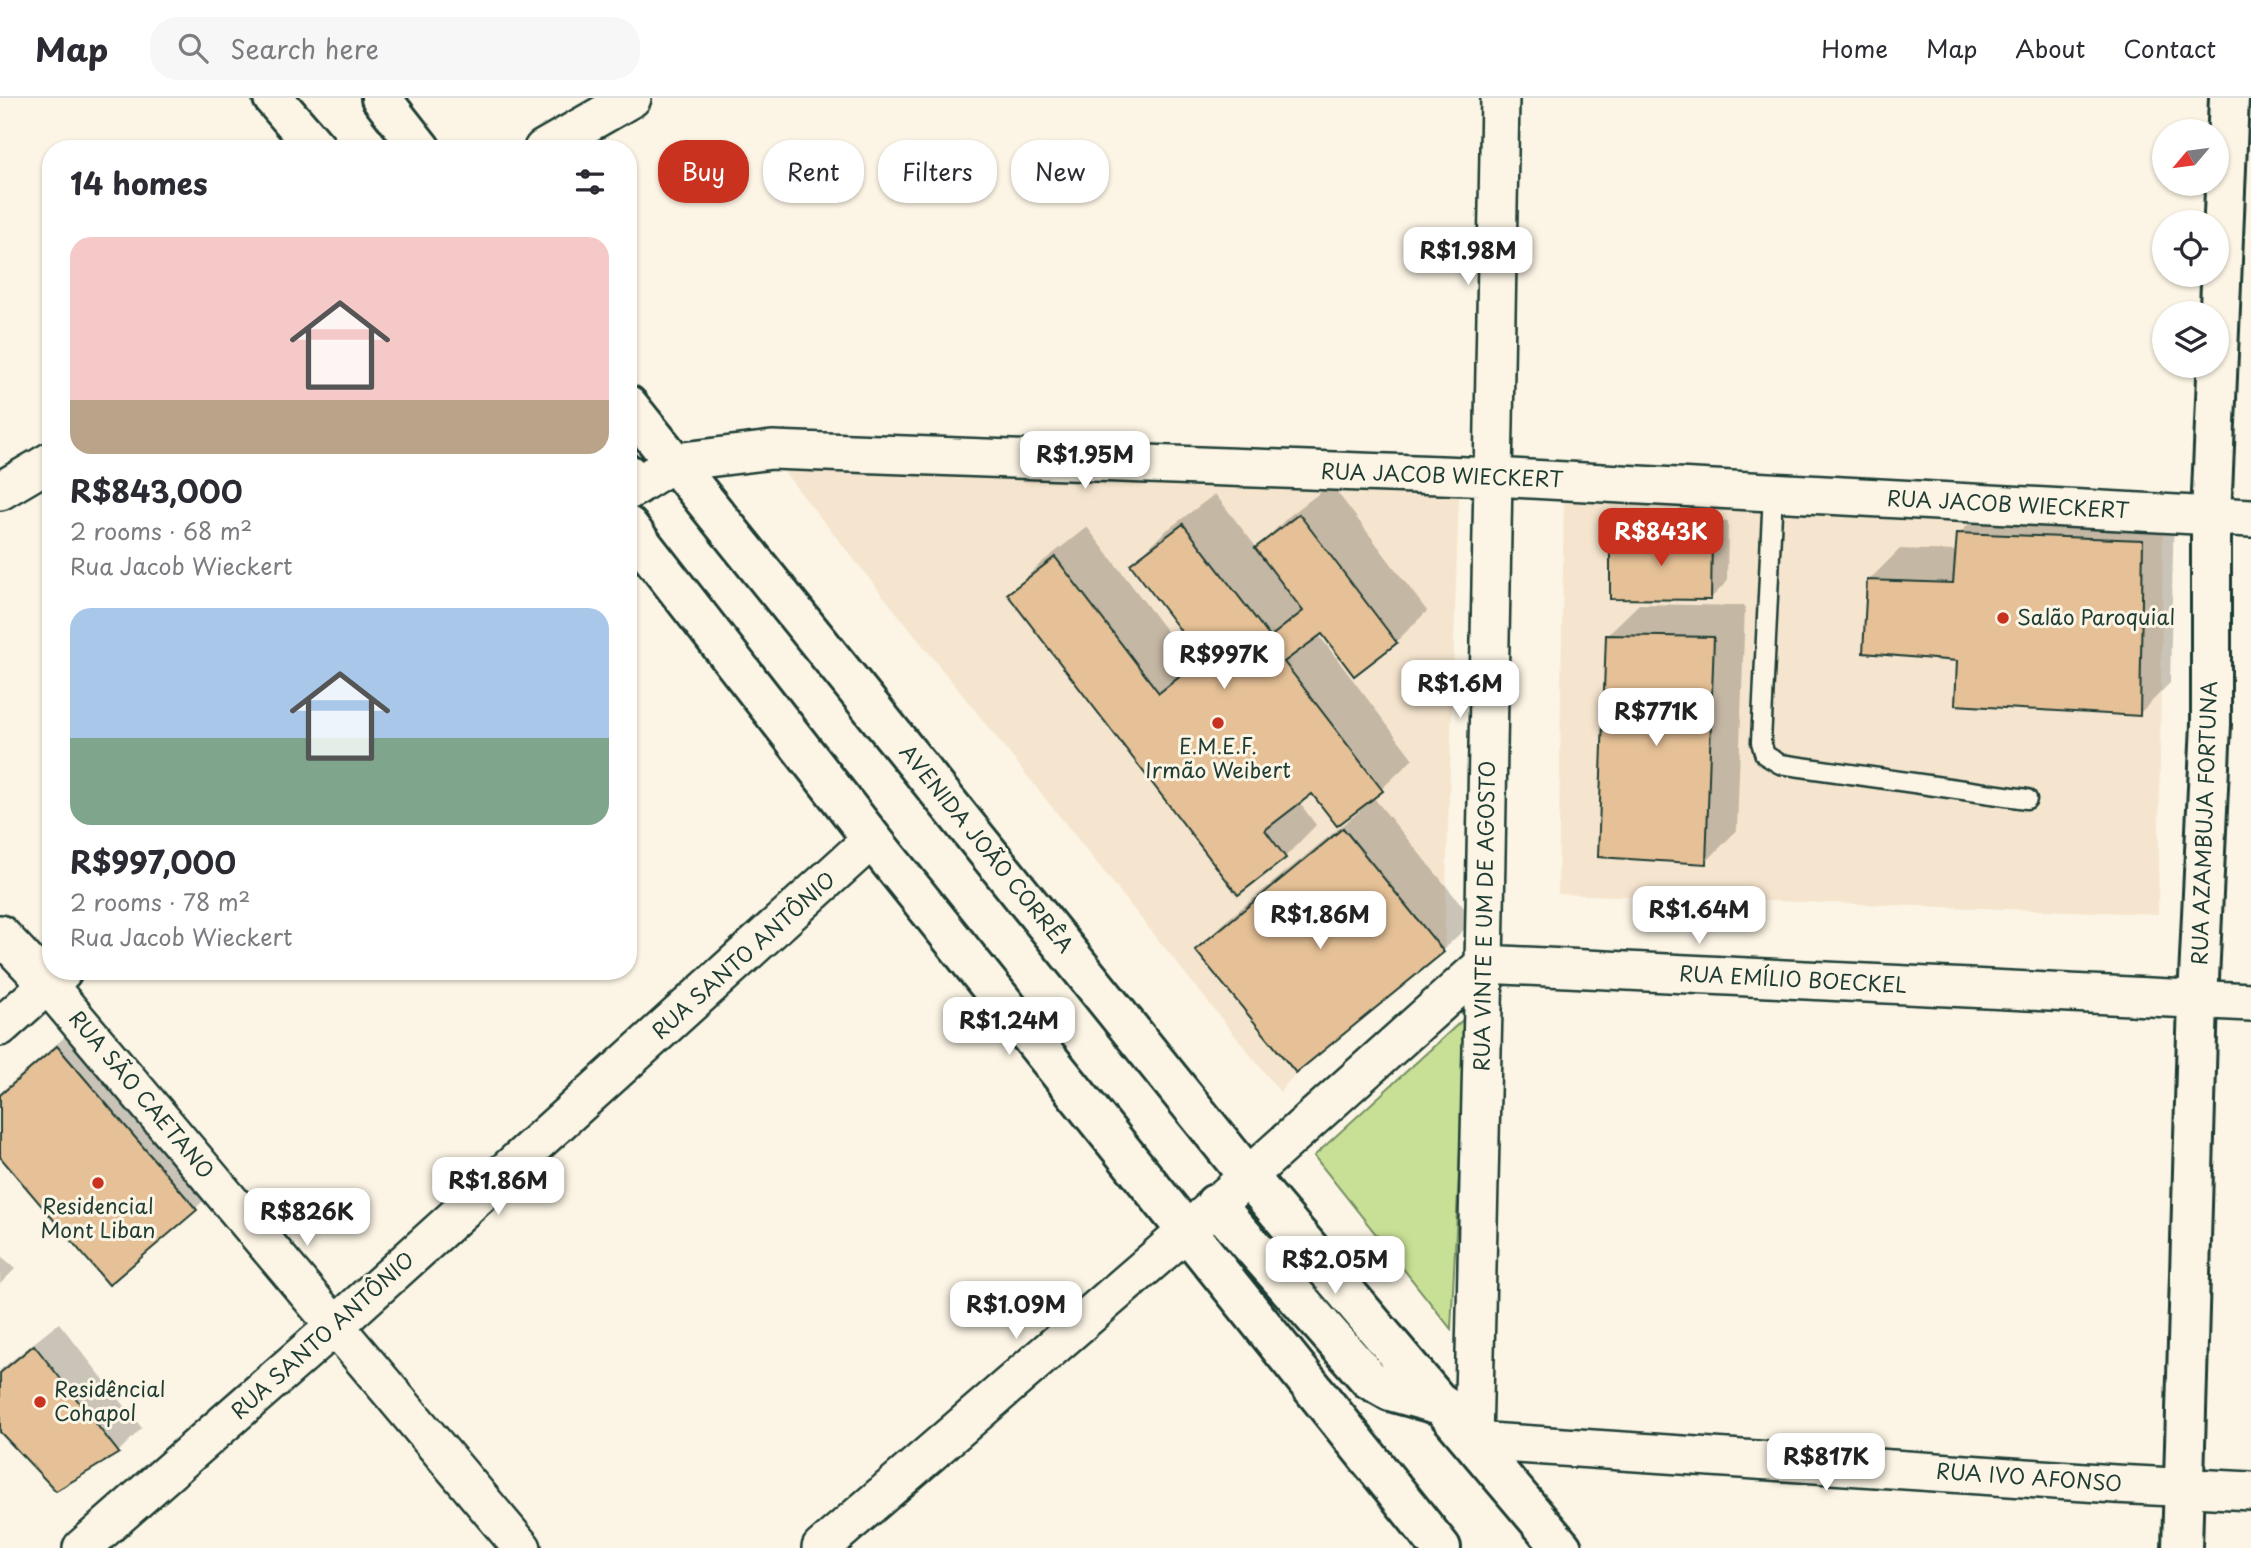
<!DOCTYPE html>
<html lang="en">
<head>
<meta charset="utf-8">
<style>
  body { margin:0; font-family:"Playpen Sans",sans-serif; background:#f7f7f7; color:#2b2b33; height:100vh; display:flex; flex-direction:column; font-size:26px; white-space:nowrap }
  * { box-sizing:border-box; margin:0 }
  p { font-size:23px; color:#7c7c81 }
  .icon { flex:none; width:38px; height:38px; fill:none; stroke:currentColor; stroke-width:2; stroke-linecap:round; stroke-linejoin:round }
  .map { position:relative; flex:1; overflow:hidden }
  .sheet { position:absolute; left:42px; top:42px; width:595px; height:840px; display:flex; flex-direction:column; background:#fff; border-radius:28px; box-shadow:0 2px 5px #0004 }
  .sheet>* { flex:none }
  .hud { position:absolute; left:658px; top:42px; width:665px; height:63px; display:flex; gap:14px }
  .needle { width:46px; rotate:241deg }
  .tools { position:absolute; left:2152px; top:21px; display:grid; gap:14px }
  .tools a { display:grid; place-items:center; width:77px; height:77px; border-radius:50%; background:#fff; box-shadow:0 2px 5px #0004; font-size:35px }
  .price { position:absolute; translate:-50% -60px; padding:0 16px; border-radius:14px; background:#fff; color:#222; font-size:23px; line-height:46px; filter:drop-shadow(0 2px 4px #0008) }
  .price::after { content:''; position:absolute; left:50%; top:42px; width:21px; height:16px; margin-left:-10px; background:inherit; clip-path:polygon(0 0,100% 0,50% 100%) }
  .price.current { background:#c8321e; color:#fff }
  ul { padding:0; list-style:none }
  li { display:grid; align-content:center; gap:14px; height:371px; padding:0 28px }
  li span { display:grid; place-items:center; height:217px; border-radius:21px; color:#555 }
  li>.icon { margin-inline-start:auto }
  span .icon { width:126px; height:126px; fill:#fffc; stroke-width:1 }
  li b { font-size:30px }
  h2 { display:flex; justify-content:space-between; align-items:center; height:84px; padding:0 28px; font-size:30px }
  .pill { padding:0 24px; border-radius:28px; background:#fff; box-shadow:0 2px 5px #0004; font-size:24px; line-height:63px }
  .pill.current { background:#c8321e; color:#fff }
  header { display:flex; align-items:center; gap:42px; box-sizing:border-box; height:98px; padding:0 35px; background:#fff; border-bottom:2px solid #e1e1e2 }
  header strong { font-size:33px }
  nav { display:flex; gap:38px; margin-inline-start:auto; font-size:24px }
  .search { width:490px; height:63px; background:#f7f7f7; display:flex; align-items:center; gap:18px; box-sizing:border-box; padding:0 24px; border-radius:28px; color:#7c7c81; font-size:26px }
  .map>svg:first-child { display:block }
  .built { fill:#f5e5ce }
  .green { fill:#c8e095; stroke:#748e64; stroke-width:2 }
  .shadow { fill:#0003 }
  .building { fill:#e6c197; stroke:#1f3d34; stroke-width:2 }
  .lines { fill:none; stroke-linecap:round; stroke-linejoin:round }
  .lane-casing { stroke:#1f3d34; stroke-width:23 }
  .street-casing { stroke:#1f3d34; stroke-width:42 }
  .secondary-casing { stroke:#1f3d34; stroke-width:44 }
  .lane { stroke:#fcf5e5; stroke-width:18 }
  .street { stroke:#fcf5e5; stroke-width:37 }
  .secondary { stroke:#fcf5e5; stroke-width:38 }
  .poi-dot { fill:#c8321e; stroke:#fcf5e5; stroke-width:2.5 }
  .labels { text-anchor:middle; stroke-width:6; stroke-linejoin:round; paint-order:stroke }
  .street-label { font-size:21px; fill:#1f3d34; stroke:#fcf5e5 }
  .poi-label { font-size:21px; fill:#1f3d34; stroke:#fcf5e5; text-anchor:start }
</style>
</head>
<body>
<header>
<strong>Map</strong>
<div class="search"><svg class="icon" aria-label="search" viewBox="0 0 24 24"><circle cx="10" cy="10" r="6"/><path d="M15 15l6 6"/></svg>Search here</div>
<nav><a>Home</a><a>Map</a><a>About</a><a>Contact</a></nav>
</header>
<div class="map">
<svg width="2251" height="1450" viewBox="0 0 2251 1450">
  <rect width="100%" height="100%" fill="#fcf5e5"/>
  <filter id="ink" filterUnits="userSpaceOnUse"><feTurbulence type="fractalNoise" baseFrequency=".0143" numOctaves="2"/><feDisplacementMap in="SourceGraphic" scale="14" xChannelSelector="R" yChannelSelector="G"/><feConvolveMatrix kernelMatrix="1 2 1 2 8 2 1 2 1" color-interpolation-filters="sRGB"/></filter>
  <g filter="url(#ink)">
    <path class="built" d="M772,359l687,36 -15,459 -148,121 -16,19z
      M1564,394l599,33 -5,389 -600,-20z"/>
    <path class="green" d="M1467,918l-16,313 -137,-173z"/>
    <path class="shadow" d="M1331,386l96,127 -31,31 -42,32 -32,-43 -4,3 95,125 -40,38 101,123 -32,31 -245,-1 31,-31 132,-108 -2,-3 -46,-16 -13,10 17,23 -31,32 -47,36 -229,-299 32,-31 46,-36 104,136 10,-8 -69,-90 31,-32 52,-39 42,54 31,-31z
      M1990,404l184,7 -4,174 -31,31 -180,-55 -90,-79 31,-31 57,2 2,-17z
      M1628,422l100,1 -1,61 -16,16 -99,-62z
      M1639,506l106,2 -8,224 -31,32 -99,-227z
      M89,918l138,161 -32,32 -195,-55v-61z
      M0,1157l15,14 -15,15z
      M59,1225l83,105 -24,24 -118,-23v-59z"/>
    <path class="building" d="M1299,416l98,129 -43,33 -32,-42 -38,28 99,129 -46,35 -25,-32 -47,36 21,28 -48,37 -231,-301 48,-37 104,136 43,-34 -72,-95 53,-40 87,113 33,-26 -48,-63z
      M1957,435l186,7 -3,176 -185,-11 2,-44 -94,-8 4,-73 86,3z
      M1610,438h102l-1,64 -101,-1z
      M1606,537l108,2 -8,227 -108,-7z
      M1343,730l101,124 -148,121 -101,-123z
      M57,948l140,164 -88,75 -109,-128v-62z
      M34,1247l85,108 -63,38 -56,-59v-59z"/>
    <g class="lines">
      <defs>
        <path id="lane" d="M1773,394l-12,250 4,13 15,9 247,35"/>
        <path id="street" d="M1500,0l-16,866 -11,477 642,43 136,7
          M543,51l89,-51
          M0,393l51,-30
          M628,393l47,-29 97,-12 722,27 757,41
          M0,836l48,51 474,563
          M0,929l63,-56
          M82,1450l253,-222 537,-487
          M821,1450l366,-317 297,-267 767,38"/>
        <path id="secondary" d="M273,0l44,51
          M381,0l40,51
          M628,307l619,770 315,373
          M628,376l9,11
          M628,428l244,313 569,709
          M1215,1106l154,175 21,12 54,15
          M2182,1450l16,-548 13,-276v-208l18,-418"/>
      </defs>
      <use href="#lane" class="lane-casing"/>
      <use href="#street" class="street-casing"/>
      <use href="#secondary" class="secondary-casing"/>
      <use href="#lane" class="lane"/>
      <use href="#street" class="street"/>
      <use href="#secondary" class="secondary"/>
    </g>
  </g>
  <g class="poi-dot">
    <circle cx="2003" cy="520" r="7"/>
    <circle cx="1218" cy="625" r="7"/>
    <circle cx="98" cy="1085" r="7"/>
    <circle cx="40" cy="1304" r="7"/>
  </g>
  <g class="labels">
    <g class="street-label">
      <text transform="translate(1442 378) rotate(2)" y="7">RUA JACOB WIECKERT</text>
      <text transform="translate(2008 407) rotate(3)" y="7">RUA JACOB WIECKERT</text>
      <text transform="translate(2205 725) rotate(-88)" y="7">RUA AZAMBUJA FORTUNA</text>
      <text transform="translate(986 751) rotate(51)" y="7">AVENIDA JOÃO CORRÊA</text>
      <text transform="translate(1485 818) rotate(-89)" y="7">RUA VINTE E UM DE AGOSTO</text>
      <text transform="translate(744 858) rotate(-42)" y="7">RUA SANTO ANTÔNIO</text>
      <text transform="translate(1793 882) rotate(3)" y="7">RUA EMÍLIO BOECKEL</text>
      <text transform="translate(141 997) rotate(50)" y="7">RUA SÃO CAETANO</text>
      <text transform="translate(323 1238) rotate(-42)" y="7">RUA SANTO ANTÔNIO</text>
      <text transform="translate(2029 1380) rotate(4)" y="7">RUA IVO AFONSO</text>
    </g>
    <g class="poi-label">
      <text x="2017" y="527">Salão Paroquial</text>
      <text x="1218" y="656" text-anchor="middle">E.M.E.F.<tspan x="1218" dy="24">Irmão Weibert</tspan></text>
      <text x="98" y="1116" text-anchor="middle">Residencial<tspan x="98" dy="24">Mont Liban</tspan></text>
      <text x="54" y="1299">Residêncial<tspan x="54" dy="24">Cohapol</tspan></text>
    </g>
  </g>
</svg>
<div class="tools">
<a><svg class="needle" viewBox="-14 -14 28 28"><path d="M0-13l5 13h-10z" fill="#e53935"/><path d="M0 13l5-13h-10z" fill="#7c7c81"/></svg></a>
<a><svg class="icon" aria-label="locate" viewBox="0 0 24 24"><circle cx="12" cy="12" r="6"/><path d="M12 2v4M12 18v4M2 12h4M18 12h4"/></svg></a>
<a><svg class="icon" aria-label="layers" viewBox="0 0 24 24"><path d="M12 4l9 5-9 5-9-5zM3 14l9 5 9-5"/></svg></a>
</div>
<b class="price" style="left:1468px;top:189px">R$1.98M</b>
<b class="price" style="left:1085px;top:393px">R$1.95M</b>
<b class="price current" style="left:1661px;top:470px">R$843K</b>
<b class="price" style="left:1224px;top:593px">R$997K</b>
<b class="price" style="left:1460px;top:622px">R$1.6M</b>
<b class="price" style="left:1656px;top:650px">R$771K</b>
<b class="price" style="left:1699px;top:848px">R$1.64M</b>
<b class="price" style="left:1320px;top:853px">R$1.86M</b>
<b class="price" style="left:1009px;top:959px">R$1.24M</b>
<b class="price" style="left:498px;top:1119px">R$1.86M</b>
<b class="price" style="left:307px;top:1150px">R$826K</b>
<b class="price" style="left:1335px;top:1198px">R$2.05M</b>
<b class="price" style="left:1016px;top:1243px">R$1.09M</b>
<b class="price" style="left:1826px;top:1395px">R$817K</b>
<div class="hud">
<a class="pill current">Buy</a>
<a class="pill">Rent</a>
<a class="pill">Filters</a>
<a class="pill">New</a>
</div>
<section class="sheet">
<h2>14 homes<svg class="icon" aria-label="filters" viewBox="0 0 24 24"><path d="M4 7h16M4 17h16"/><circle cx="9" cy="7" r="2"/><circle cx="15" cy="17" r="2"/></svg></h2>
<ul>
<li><span style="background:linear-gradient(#f6c9c9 75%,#b9a48a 0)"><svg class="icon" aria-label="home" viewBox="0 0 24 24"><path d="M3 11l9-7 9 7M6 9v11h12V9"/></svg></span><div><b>R$843,000</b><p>2 rooms · 68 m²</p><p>Rua Jacob Wieckert</p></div></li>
<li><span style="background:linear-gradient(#a9c7e8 60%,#7fa58c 0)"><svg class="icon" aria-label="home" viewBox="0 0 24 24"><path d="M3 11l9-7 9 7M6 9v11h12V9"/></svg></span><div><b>R$997,000</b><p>2 rooms · 78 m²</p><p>Rua Jacob Wieckert</p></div></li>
</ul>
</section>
</div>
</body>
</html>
